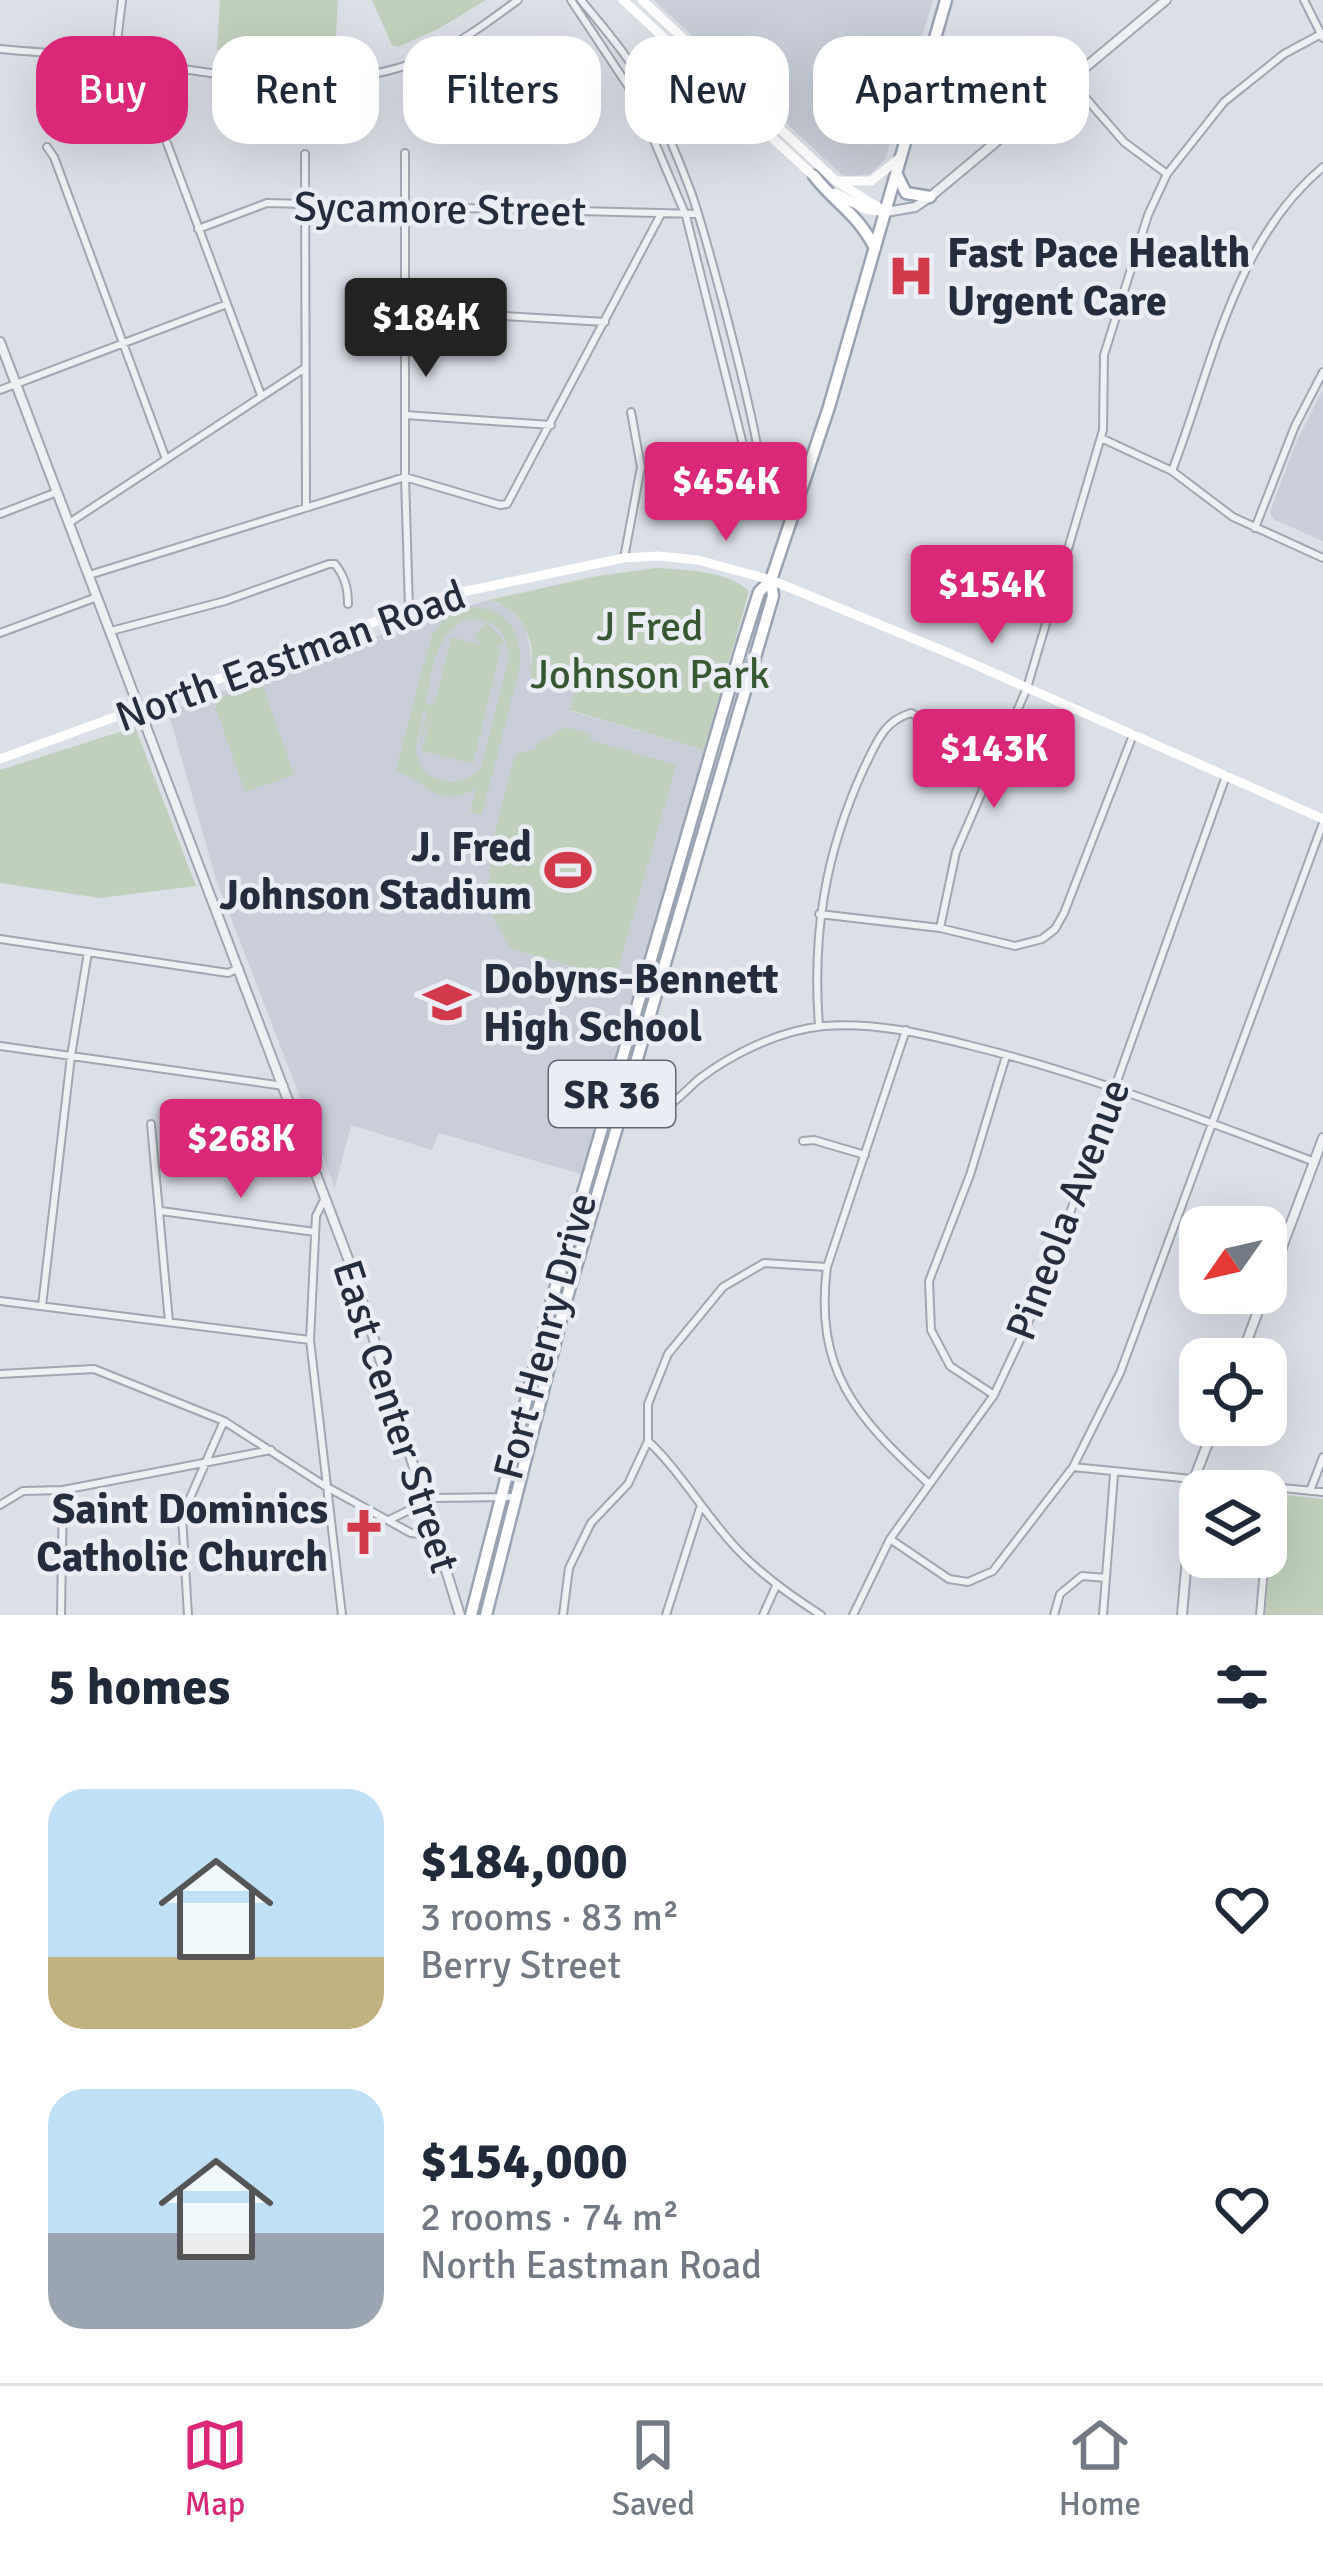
<!DOCTYPE html>
<html lang="en">
<head>
<meta charset="utf-8">
<style>
  body { margin:0; font-family:Signika,sans-serif; background:#f2f2f3; color:#1f2937; height:100vh; display:flex; flex-direction:column; font-size:45px; white-space:nowrap }
  * { box-sizing:border-box; margin:0 }
  p { font-size:39px; color:#747a83 }
  .icon { flex:none; width:66px; height:66px; fill:none; stroke:currentColor; stroke-width:2; stroke-linecap:round; stroke-linejoin:round }
  .map { position:relative; height:1615px; overflow:hidden }
  .drawer { display:flex; flex-direction:column; background:#fff; flex:1 }
  .drawer>* { flex:none }
  .banner { position:absolute; left:36px; top:36px; width:1251px; height:108px; display:flex; gap:24px }
  .needle { width:78px; rotate:236deg }
  .fabs { position:absolute; left:1179px; top:1206px; display:grid; gap:24px }
  .fabs a { display:grid; place-items:center; width:108px; height:108px; border-radius:24px; background:#fff; box-shadow:0 12px 48px #0002; font-size:60px }
  .price { position:absolute; translate:-50% -102px; padding:0 27px; border-radius:12px; background:#db2777; color:#fff; font-size:39px; line-height:78px; filter:drop-shadow(0 3px 6px #0008) }
  .price::after { content:''; position:absolute; left:50%; top:72px; width:36px; height:27px; margin-left:-18px; background:inherit; clip-path:polygon(0 0,100% 0,50% 100%) }
  .price.selected { background:#222; color:#fff }
  ul { padding:0; list-style:none }
  li { display:flex; align-items:center; gap:36px; height:300px; padding:0 48px }
  li span { display:grid; place-items:center; flex:none; width:336px; height:240px; border-radius:36px; color:#555 }
  li>.icon { margin-inline-start:auto }
  span .icon { width:144px; height:144px; fill:#fffc; stroke-width:1 }
  li b { font-size:51px }
  h2 { display:flex; justify-content:space-between; align-items:center; height:144px; padding:0 48px; font-size:51px }
  .pill { padding:0 42px; border-radius:36px; background:#fff; box-shadow:0 12px 48px #0002; font-size:42px; line-height:108px }
  .pill.selected { background:#db2777; color:#fff }
  .menu { display:flex; justify-content:space-around; align-items:center; height:168px; border-top:3px solid #e0e1e3; background:#fff; font-size:33px; color:#747a83 }
  .menu a { display:grid; justify-items:center; gap:6px }
  .menu .selected { color:#db2777 }
  .map>svg:first-child { display:block }
  .built { fill:#c9ced8 }
  .green { fill:#c0d0bc; fill-rule:evenodd }
  .lines { fill:none; stroke-linecap:round; stroke-linejoin:round }
  .minor-casing { stroke:#a1a6b0; stroke-width:10 }
  .tertiary-casing { stroke:#a1a6b0; stroke-width:12 }
  .primary-casing { stroke:#9aa3b2; stroke-width:15 }
  .minor { stroke:#eef0f4; stroke-width:6 }
  .tertiary { stroke:#eef0f4; stroke-width:8 }
  .secondary { stroke:#fff; stroke-width:9 }
  .primary { stroke:#fff; stroke-width:10 }
  .labels { text-anchor:middle; stroke-width:9; stroke-linejoin:round; paint-order:stroke }
  .shield { fill:#eaeef4; stroke:#606773; stroke-width:3 }
  .shield-label { font-size:39px; font-weight:bold; fill:#252d3c }
  .street-label { font-size:42px; fill:#252d3c; stroke:#eaeef4 }
  .poi-label { font-size:42px; font-weight:bold; fill:#252d3c; stroke:#eaeef4; text-anchor:start }
  .park-label { font-size:42px; fill:#385831; stroke:#eaeef4 }
</style>
</head>
<body>
<div class="map">
<svg width="1323" height="1615" viewBox="0 0 1323 1615">
  <rect width="100%" height="100%" fill="#dbdfe6"/>
  <path class="built" d="M654,0h279l-48,159 -15,15 -23,3 -7,-4z
    M1323,389v152l-50,-22 -3,-7 25,-67z
    M489,600l22,9 15,19 7,39 42,22 -4,22 133,39 -123,424 -142,-41 -7,17 -81,-25 -16,63 -119,-309 -48,-168 265,-95z"/>
  <path class="green" d="M220,0h118l-3,57 -118,-7z
    M372,0h114l-48,29 -40,18 -6,-2z
    M656,568c30,2 69,2 93,23l-45,159 -134,-40 5,-21 -45,-12c8,-33 -6,-69 -41,-77l108,-24z
    M469,607c35,-1 54,24 51,58l-38,150 -12,-4 6,-22c-43,21 -47,-9 -81,-17l37,-138 16,-19zM469,619c25,-1 39,13 40,39l-28,109c-17,20 -37,18 -58,4l-8,-20 9,-41 3,2 -9,38 13,-37 -9,38 51,13 28,-114 -5,-2 8,-7 -17,-18 -13,12 8,10 -31,-8 -17,68 -9,-1c8,-31 9,-75 44,-85z
    M262,683l32,92 -49,17 -32,-92z
    M135,727l61,159 -96,12 -100,-15v-113z
    M566,727l25,7 -1,6 86,25 -59,208 -19,-6 -2,6 -85,-24 -24,-42 5,-65 23,-87 21,-7 1,-5z
    M1277,1494l46,5v116h-58z"/>
  <g class="lines">
    <defs>
      <path id="minor" d="M571,0l65,98 50,118 69,277 7,5c10,-24 -57,-267 -71,-306 -12,-32 -25,-63 -40,-94 -18,-37 -44,-66 -70,-98
        M1304,0l19,38
        M0,49c40,4 81,5 121,11 99,13 205,39 303,-1 34,-14 64,-37 94,-59
        M115,59l7,-59
        M1070,80l54,62 43,32
        M167,143l94,252
        M47,147l7,10 112,302
        M405,153v324l4,132
        M305,154l1,354
        M198,229l69,-26 431,11
        M405,310l200,12
        M0,390l227,-86
        M405,415l146,10
        M1101,438l71,33 61,46 90,41
        M1172,471c40,-104 62,-230 151,-304
        M0,514l57,-22
        M69,523l236,-155
        M1255,528l40,-102 28,-54
        M624,558l17,-91 -10,-55
        M89,575l316,-98 95,28 7,-1 154,-290
        M111,631l114,-30 104,-37h6c10,13 13,24 13,40
        M0,633l97,-36
        M819,914l121,14 75,18 27,-7 13,-10 9,-16 69,-178
        M940,928l16,-76 71,-164 76,-258 1,-75 44,-140 19,-41 57,-72 60,-48 39,-21
        M0,939l228,34 11,-5
        M819,1026c-7,-92 6,-173 45,-258 12,-24 19,-47 47,-55l84,45
        M906,1030l-79,237c-13,103 29,150 101,216
        M0,1046l284,40
        M621,1112c12,4 23,5 35,0 17,-6 29,-21 43,-33 34,-26 82,-49 125,-53 49,-4 97,7 144,19 119,29 232,74 347,117
        M151,1124l18,198
        M803,1141l11,-1 51,15
        M325,1198l-9,18 -6,124 32,275
        M161,1211l154,21
        M0,1301l310,39
        M42,1306l29,-250 17,-104
        M0,1374l94,-5 130,52 101,65 86,47 23,3
        M994,1395l-44,-29 -19,-36 -2,-49 41,-106 36,-119
        M648,1441c35,33 57,75 91,110 24,25 52,45 82,64
        M1073,1467l250,25
        M1310,1491l13,-34
        M0,1505l23,-14 40,-1 208,-40
        M391,1519l43,-21 79,-1
        M890,1539l59,40 19,3 25,-11 80,-104 47,-94 203,-550
        M1266,1545l5,-58
        M61,1615l2,-125
        M188,1615l-6,-99 42,-95
        M563,1615l6,-47 22,-45 37,-39 20,-43v-37l20,-50 55,-67 41,-24 63,4
        M666,1615l35,-110
        M763,1615l13,-29
        M853,1615l37,-76 104,-144 46,-98 186,-521
        M1054,1615l6,-21 22,-18 24,2
        M1103,1615l11,-140
        M1260,1615l5,-58"/>
      <path id="tertiary" d="M886,212l29,-5 15,-10 236,-197
        M0,342l352,927 108,346
        M1266,1290l57,-152
        M1240,1359l25,-66
        M1182,1615l12,-136 21,-54"/>
      <path id="primary" d="M897,175l9,18 24,4
        M814,176c24,30 42,36 61,72
        M471,1615l81,-315 189,-651 18,-57 12,-12 58,-173 117,-407
        M486,1615l79,-311 208,-708 -2,-16"/>
    </defs>
    <use href="#minor" class="minor-casing"/>
    <use href="#tertiary" class="tertiary-casing"/>
    <use href="#primary" class="primary-casing"/>
    <use href="#minor" class="minor"/>
    <use href="#tertiary" class="tertiary"/>
    <path class="secondary" d="M623,0l194,179
      M642,0l194,181 45,28
      M838,181h33l30,-24
      M835,193l31,16 20,3
      M0,759l448,-164 176,-37 34,-2 40,4 73,20 180,74 372,165"/>
    <use href="#primary" class="primary"/>
  </g>
  <defs>
    <symbol id="hospital-bare" viewBox="-9 -9 18 18"><path d="M-5-5h3v3.5h4V-5h3V5h-3V1.5h-4V5h-3Z" fill="#d2394b" stroke="#eaeef4" stroke-width="2.5" paint-order="stroke"/></symbol>
    <symbol id="stadium-bare" viewBox="-9 -9 18 18"><path d="M0-5a6.5 5 0 1 0 0 10a6.5 5 0 1 0 0-10ZM-3.5-1.8h7v3.6h-7Z" fill="#d2394b" stroke="#eaeef4" stroke-width="2.5" paint-order="stroke"/></symbol>
    <symbol id="school-bare" viewBox="-9 -9 18 18"><path d="M0-5L7-2L0 1L-7-2ZM-4 1L0 2.5L4 1V4Q0 6-4 4Z" fill="#d2394b" stroke="#eaeef4" stroke-width="2.5" paint-order="stroke"/></symbol>
    <symbol id="church-bare" viewBox="-9 -9 18 18"><path d="M-1.2-6h2.4v3.5h3.3v2.4h-3.3V6h-2.4V-.1h-3.3v-2.4h3.3Z" fill="#d2394b" stroke="#eaeef4" stroke-width="2.5" paint-order="stroke"/></symbol>
  </defs>
  <g fill-rule="evenodd">
    <use href="#hospital-bare" x="878" y="243" width="66" height="66"/>
    <use href="#stadium-bare" x="535" y="837" width="66" height="66"/>
    <use href="#school-bare" x="414" y="969" width="66" height="66"/>
    <use href="#church-bare" x="331" y="1499" width="66" height="66"/>
  </g>
  <g class="labels">
    <rect class="shield" x="549" y="1061" width="126" height="66" rx="9"/>
    <g class="shield-label">
      <text x="612" y="1108">SR 36</text>
    </g>
    <g class="street-label">
      <text transform="translate(440 208) rotate(1)" y="15">Sycamore Street</text>
      <text transform="translate(290 655) rotate(-20)" y="15">North Eastman Road</text>
      <text transform="translate(1067 1209) rotate(-69)" y="15">Pineola Avenue</text>
      <text transform="translate(544 1336) rotate(-75)" y="15">Fort Henry Drive</text>
      <text transform="translate(397 1416) rotate(72)" y="15">East Center Street</text>
    </g>
    <g class="poi-label">
      <text x="947" y="267">Fast Pace Health<tspan x="947" dy="48">Urgent Care</tspan></text>
      <text x="532" y="861" text-anchor="end">J. Fred<tspan x="532" dy="48">Johnson Stadium</tspan></text>
      <text x="483" y="993">Dobyns-Bennett<tspan x="483" dy="48">High School</tspan></text>
      <text x="328" y="1523" text-anchor="end">Saint Dominics<tspan x="328" dy="48">Catholic Church</tspan></text>
    </g>
    <g class="park-label">
      <text x="650" y="640">J Fred<tspan x="650" dy="48">Johnson Park</tspan></text>
    </g>
  </g>
</svg>
<div class="fabs">
<a><svg class="needle" viewBox="-14 -14 28 28"><path d="M0-13l5 13h-10z" fill="#e53935"/><path d="M0 13l5-13h-10z" fill="#747a83"/></svg></a>
<a><svg class="icon" aria-label="locate" viewBox="0 0 24 24"><circle cx="12" cy="12" r="6"/><path d="M12 2v4M12 18v4M2 12h4M18 12h4"/></svg></a>
<a><svg class="icon" aria-label="layers" viewBox="0 0 24 24"><path d="M12 4l9 5-9 5-9-5zM3 14l9 5 9-5"/></svg></a>
</div>
<b class="price selected" style="left:426px;top:380px">$184K</b>
<b class="price" style="left:726px;top:544px">$454K</b>
<b class="price" style="left:992px;top:647px">$154K</b>
<b class="price" style="left:994px;top:811px">$143K</b>
<b class="price" style="left:241px;top:1201px">$268K</b>
<div class="banner">
<a class="pill selected">Buy</a>
<a class="pill">Rent</a>
<a class="pill">Filters</a>
<a class="pill">New</a>
<a class="pill">Apartment</a>
</div>
</div>
<section class="drawer">
<h2>5 homes<svg class="icon" aria-label="filters" viewBox="0 0 24 24"><path d="M4 7h16M4 17h16"/><circle cx="9" cy="7" r="2"/><circle cx="15" cy="17" r="2"/></svg></h2>
<ul>
<li><span style="background:linear-gradient(#bfe0f5 70%,#c2b280 0)"><svg class="icon" aria-label="home" viewBox="0 0 24 24"><path d="M3 11l9-7 9 7M6 9v11h12V9"/></svg></span><div><b>$184,000</b><p>3 rooms · 83 m²</p><p>Berry Street</p></div><svg class="icon" aria-label="heart" viewBox="0 0 24 24"><path d="M12 20l-8-8c-3-5 5-10 8-4 3-6 11-1 8 4z"/></svg></li>
<li><span style="background:linear-gradient(#bfe0f5 60%,#9aa5b1 0)"><svg class="icon" aria-label="home" viewBox="0 0 24 24"><path d="M3 11l9-7 9 7M6 9v11h12V9"/></svg></span><div><b>$154,000</b><p>2 rooms · 74 m²</p><p>North Eastman Road</p></div><svg class="icon" aria-label="heart" viewBox="0 0 24 24"><path d="M12 20l-8-8c-3-5 5-10 8-4 3-6 11-1 8 4z"/></svg></li>
</ul>
</section>
<nav class="menu">
<a class="selected"><svg class="icon" aria-label="map" viewBox="0 0 24 24"><path d="M3 6l6-2 6 2 6-2v14l-6 2-6-2-6 2zM9 4v14M15 6v14"/></svg>Map</a>
<a><svg class="icon" aria-label="saved" viewBox="0 0 24 24"><path d="M7 4h10v16l-5-4-5 4z"/></svg>Saved</a>
<a><svg class="icon" aria-label="home" viewBox="0 0 24 24"><path d="M3 11l9-7 9 7M6 9v11h12V9"/></svg>Home</a>
</nav>
</body>
</html>
